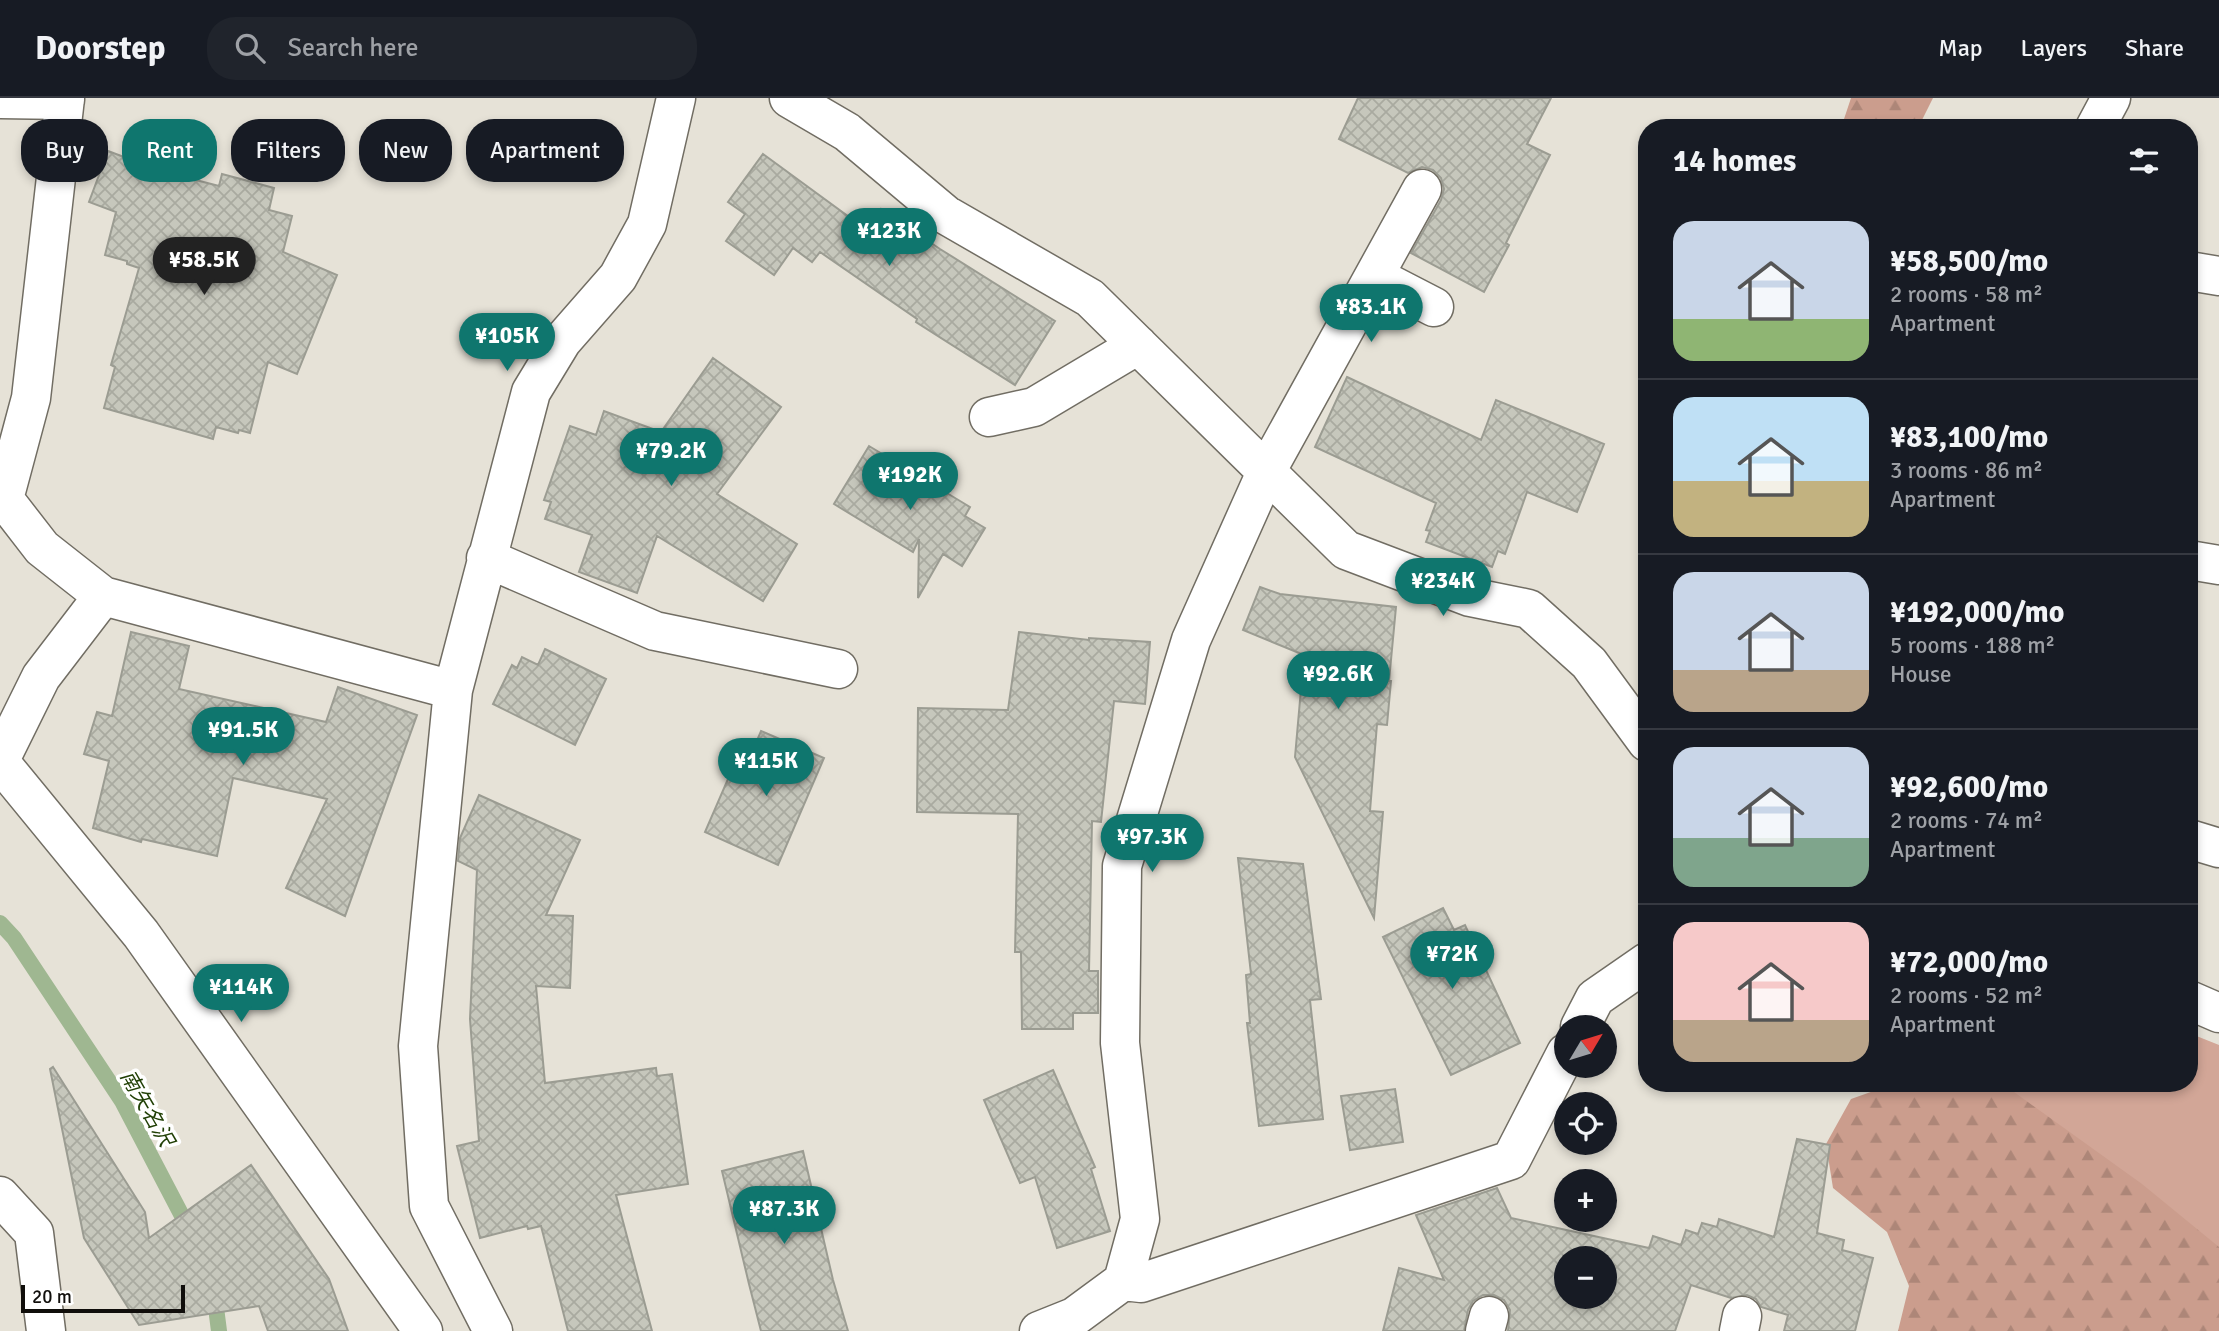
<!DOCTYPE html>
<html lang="en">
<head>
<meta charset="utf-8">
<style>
  body { margin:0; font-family:Signika,"Noto Sans JP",sans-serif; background:#20242c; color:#f1f3f6; height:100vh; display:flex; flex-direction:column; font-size:26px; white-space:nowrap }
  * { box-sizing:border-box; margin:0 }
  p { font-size:23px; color:#9ea1a6 }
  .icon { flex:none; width:38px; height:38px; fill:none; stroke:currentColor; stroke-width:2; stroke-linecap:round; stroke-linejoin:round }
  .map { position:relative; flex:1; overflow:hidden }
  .panel { position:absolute; left:1638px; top:21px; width:560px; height:973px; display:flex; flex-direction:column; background:#171b24; border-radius:28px; box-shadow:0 4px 10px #0003 }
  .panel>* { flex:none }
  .guide { position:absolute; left:21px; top:21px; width:665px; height:63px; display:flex; gap:14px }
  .needle { width:46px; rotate:52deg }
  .controls { position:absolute; left:1554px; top:917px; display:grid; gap:14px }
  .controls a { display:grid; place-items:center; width:63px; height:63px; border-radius:50%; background:#171b24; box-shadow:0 4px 10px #0003; font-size:35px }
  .scale { position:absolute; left:21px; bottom:18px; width:164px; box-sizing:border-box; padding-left:7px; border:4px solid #100e0b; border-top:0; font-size:19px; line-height:24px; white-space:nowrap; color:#100e0b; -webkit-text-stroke:5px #fff; paint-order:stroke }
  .price { position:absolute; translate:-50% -60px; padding:0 16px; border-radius:24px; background:#0f766e; color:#fff; font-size:23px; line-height:46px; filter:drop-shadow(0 2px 4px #0008) }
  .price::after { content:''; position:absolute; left:50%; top:42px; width:21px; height:16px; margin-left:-10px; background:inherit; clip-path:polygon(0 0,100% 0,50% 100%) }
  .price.on { background:#222; color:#fff }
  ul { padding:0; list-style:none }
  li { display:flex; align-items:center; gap:21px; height:175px; padding:0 35px }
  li+li { border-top:2px solid #363941 }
  li span { display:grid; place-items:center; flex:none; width:196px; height:140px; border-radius:21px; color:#555 }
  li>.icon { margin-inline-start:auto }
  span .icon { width:84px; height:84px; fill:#fffc; stroke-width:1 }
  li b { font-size:30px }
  h2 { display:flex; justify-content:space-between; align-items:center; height:84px; padding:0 35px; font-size:30px }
  .chip { padding:0 24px; border-radius:28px; background:#171b24; box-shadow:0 4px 10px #0003; font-size:24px; line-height:63px }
  .chip.on { background:#0f766e; color:#fff }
  header { display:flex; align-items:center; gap:42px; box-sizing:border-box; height:98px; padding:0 35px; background:#171b24; border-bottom:2px solid #363941 }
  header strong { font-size:33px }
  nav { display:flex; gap:38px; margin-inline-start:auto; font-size:24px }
  .search { width:490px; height:63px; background:#20242c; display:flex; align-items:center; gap:18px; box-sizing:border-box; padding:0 24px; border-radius:28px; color:#9ea1a6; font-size:26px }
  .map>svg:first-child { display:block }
  .forest { fill:url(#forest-firs) }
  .park { fill:#d2a697 }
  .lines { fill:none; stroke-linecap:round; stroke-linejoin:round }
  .stream { stroke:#9fb791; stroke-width:16 }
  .building { fill:url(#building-cross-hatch); stroke:#9b9c92; stroke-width:2; fill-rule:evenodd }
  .minor-casing { stroke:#716d63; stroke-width:41 }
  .minor { stroke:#fff; stroke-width:38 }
  .labels { text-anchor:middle; stroke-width:7; stroke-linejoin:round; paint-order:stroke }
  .water-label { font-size:21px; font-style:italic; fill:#214006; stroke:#fff }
</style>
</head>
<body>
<header>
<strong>Doorstep</strong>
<div class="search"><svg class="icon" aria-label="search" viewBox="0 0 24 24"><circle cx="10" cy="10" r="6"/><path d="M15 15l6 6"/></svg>Search here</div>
<nav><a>Map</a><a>Layers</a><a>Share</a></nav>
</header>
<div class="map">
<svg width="2219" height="1233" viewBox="0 0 2219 1233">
  <defs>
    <pattern id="forest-firs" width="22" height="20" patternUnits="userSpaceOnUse" patternTransform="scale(1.75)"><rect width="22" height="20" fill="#cb9d8d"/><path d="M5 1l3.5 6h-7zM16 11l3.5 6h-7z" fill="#ad8678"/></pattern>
    <pattern id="building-cross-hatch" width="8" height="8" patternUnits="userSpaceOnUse" patternTransform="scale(1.75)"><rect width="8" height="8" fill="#c6c7bc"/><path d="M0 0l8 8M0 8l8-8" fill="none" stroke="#a9aaa0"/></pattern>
  </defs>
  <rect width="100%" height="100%" fill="#e6e2d7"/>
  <path class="forest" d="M1851,0h82l-15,30h-77z
    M1885,985h231l103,60v188h-321l11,-45 -22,-54 -54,-44 -7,-44 25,-45 31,-11z"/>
  <path class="park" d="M2189,935l30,12v202l-77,-63 -128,-92 5,-9h170z"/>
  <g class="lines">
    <path class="stream" d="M0,825l14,15 108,163 69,132
      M214,1194l5,39"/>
  </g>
  <path class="building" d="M1358,0h193l-24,46 23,11 -44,88 3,2 -25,47 -73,-39 30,-53 3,-11 -3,-11 -8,-8 -11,-3 -14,6 -69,-34z
    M108,53l53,20 58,15 3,-12 52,14 -5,22 23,6 -9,36 54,23 -40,99 -29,-12 -18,71 -11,-3 -1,3 -22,-6 -3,12 -109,-31 11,-41 -4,-2 28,-97 -12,-4v-3l-22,-6 11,-43 -27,-10z
    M763,56l104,76 14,-21 59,40 115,72 -40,64 -99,-63 1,-3 -97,-67 -8,10 -19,-14 -19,27 -48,-34 19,-27 -17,-12z
    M713,260l68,49 -64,87 80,50 -34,57 -106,-65 -20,57 -58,-21 13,-37 -47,-16 6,-17 -7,-2 26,-74 26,9 8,-24 57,21z
    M1347,279l134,63 15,-40 108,44 -27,68 -50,-20 -22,62 -7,-3 -6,16 -66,-25 4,-11 -4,-1 10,-27 -121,-56z
    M869,348l101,61 -5,9 20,12 -23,38 -19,-12 -25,44 1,-59 -6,13 -79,-48z
    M1260,489l20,7 116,13 -7,74h2l-4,44 -10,-1 -7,87 13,1 -9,106 -79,-161 9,-102 -61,-25z
    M131,534l58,14 -10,43 147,33 12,-35 79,28 -72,201 -59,-28 41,-89 -94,-21 -16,78 -75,-17 -1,3 -48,-14 16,-67 -25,-7 13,-42 15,4z
    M1019,534l70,8v-2l61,4 -5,62 -31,-3 -13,121 -9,-1 -3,150h9v42h-25v16h-51l-1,-77h-6l3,-138 -101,-2 1,-104 90,2z
    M545,551l61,30 -31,66 -82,-41 19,-39 5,3 5,-11 16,8z
    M761,633l63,27 -46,107 -73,-33 26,-60 11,4z
    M479,697l101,45 -34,75 27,1 -3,72 -34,-2 9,97 111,-15 1,8 15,-2 16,110 -72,11 36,136h-84l-27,-105 -13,3 -1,-3 -47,12 -23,-92 22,-5 -9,-122 7,-149 -19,-9 2,-23z
    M1238,760l65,6 18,135 -11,1 13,119 -64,7 -12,-103h3l-4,-48 5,-1z
    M1443,810l11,22 11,-5 55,118 -69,32 -68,-138z
    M53,969l92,145 4,26 102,-73 78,114 19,52h-80l-9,-25 -120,19 -55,-87 -34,-169z
    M1053,972l42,97 -4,2 19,62 -53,17 -22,-71 -15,6 -36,-83z
    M1395,991l8,53 -53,8 -9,-54z
    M1797,1041l33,6 -13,88 27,7 -2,10 31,8 -18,73h-71l4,-16 -27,-8 -5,-8 -9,-4 -16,3 -40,-13 -16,46h-167l2,-21 -6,-10 -10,-5h-11l-10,6 -5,9 -4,21h-81l16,-63 45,12 -28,-65 81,-27 14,30 138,30 4,-12 28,9 5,-15 12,4 4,-11 15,4 2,-8 55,18zM1566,1160h39v39h-39z
    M803,1053l30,129 15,51h-87l-12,-47 -27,-113z"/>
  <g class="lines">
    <defs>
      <path id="minor" d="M65,0l-34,300 -27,101 38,49 61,48 350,94
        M789,0l58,34 99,83 144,83 256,252 124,47 59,12 60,54 58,79
        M0,1l65,1
        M2095,30l16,-30
        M2189,173l30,5
        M1374,178l60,31
        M989,319l45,-10 104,-62
        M486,460l169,73 183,38
        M2189,462l30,5
        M0,662l41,-83 62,-81
        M0,664l141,172 282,397
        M2189,741l30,9
        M2189,902l30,13
        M1580,929l15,-29 52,-36
        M0,1098l34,37 12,98
        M1123,1183l18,2 370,-123 55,-107
        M493,1233l-64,-125 -11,-160 35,-356 78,-298 31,-51 56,-64 29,-53 29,-126
        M1039,1233l35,-14 49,-36 17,-62 -20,-176 2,-177 69,-226 76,-170 155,-281
        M1485,1233l4,-15
        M1739,1233l3,-15"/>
    </defs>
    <use href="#minor" class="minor-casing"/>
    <use href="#minor" class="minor"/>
  </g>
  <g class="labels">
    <g class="water-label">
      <text transform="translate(147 1010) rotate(60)" y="7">南矢名沢</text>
    </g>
  </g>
</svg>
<div class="controls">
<a><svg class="needle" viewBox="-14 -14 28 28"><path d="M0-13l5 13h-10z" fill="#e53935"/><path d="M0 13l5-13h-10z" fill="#9ea1a6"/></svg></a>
<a><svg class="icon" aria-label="locate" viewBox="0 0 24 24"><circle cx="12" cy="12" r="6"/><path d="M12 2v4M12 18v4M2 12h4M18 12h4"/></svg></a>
<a>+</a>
<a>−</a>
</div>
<div class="scale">20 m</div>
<b class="price" style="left:889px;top:170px">¥123K</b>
<b class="price on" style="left:204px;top:199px">¥58.5K</b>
<b class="price" style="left:1371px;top:246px">¥83.1K</b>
<b class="price" style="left:507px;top:275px">¥105K</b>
<b class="price" style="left:671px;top:390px">¥79.2K</b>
<b class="price" style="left:910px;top:414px">¥192K</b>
<b class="price" style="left:1443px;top:520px">¥234K</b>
<b class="price" style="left:1338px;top:613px">¥92.6K</b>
<b class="price" style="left:243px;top:669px">¥91.5K</b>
<b class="price" style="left:766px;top:700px">¥115K</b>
<b class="price" style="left:1152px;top:776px">¥97.3K</b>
<b class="price" style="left:1452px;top:893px">¥72K</b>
<b class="price" style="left:241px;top:926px">¥114K</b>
<b class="price" style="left:784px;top:1148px">¥87.3K</b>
<div class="guide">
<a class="chip">Buy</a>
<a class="chip on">Rent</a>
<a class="chip">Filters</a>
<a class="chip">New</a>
<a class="chip">Apartment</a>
</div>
<section class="panel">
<h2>14 homes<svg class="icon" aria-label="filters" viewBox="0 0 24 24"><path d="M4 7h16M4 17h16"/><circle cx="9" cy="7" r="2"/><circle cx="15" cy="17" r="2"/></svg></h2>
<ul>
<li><span style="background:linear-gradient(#c9d6e8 70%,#8fb573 0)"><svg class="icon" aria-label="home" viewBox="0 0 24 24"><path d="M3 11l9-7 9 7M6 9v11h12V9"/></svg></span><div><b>¥58,500/mo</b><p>2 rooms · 58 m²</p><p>Apartment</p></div></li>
<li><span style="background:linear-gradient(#bfe0f5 60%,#c2b280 0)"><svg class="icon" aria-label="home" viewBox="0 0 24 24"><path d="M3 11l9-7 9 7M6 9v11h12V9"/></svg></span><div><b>¥83,100/mo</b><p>3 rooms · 86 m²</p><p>Apartment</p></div></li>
<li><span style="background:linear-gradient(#c9d6e8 70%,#b9a48a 0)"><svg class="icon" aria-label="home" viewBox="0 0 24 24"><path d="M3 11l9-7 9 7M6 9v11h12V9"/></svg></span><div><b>¥192,000/mo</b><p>5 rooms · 188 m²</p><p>House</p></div></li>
<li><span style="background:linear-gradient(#c9d6e8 65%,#7fa58c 0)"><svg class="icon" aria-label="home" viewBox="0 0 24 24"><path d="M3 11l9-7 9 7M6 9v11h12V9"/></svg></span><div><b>¥92,600/mo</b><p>2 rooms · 74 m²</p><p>Apartment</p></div></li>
<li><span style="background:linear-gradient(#f6c9c9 70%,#b9a48a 0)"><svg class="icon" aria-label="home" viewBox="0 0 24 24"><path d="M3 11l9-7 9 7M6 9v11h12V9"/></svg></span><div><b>¥72,000/mo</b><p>2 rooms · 52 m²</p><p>Apartment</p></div></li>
</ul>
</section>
</div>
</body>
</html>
